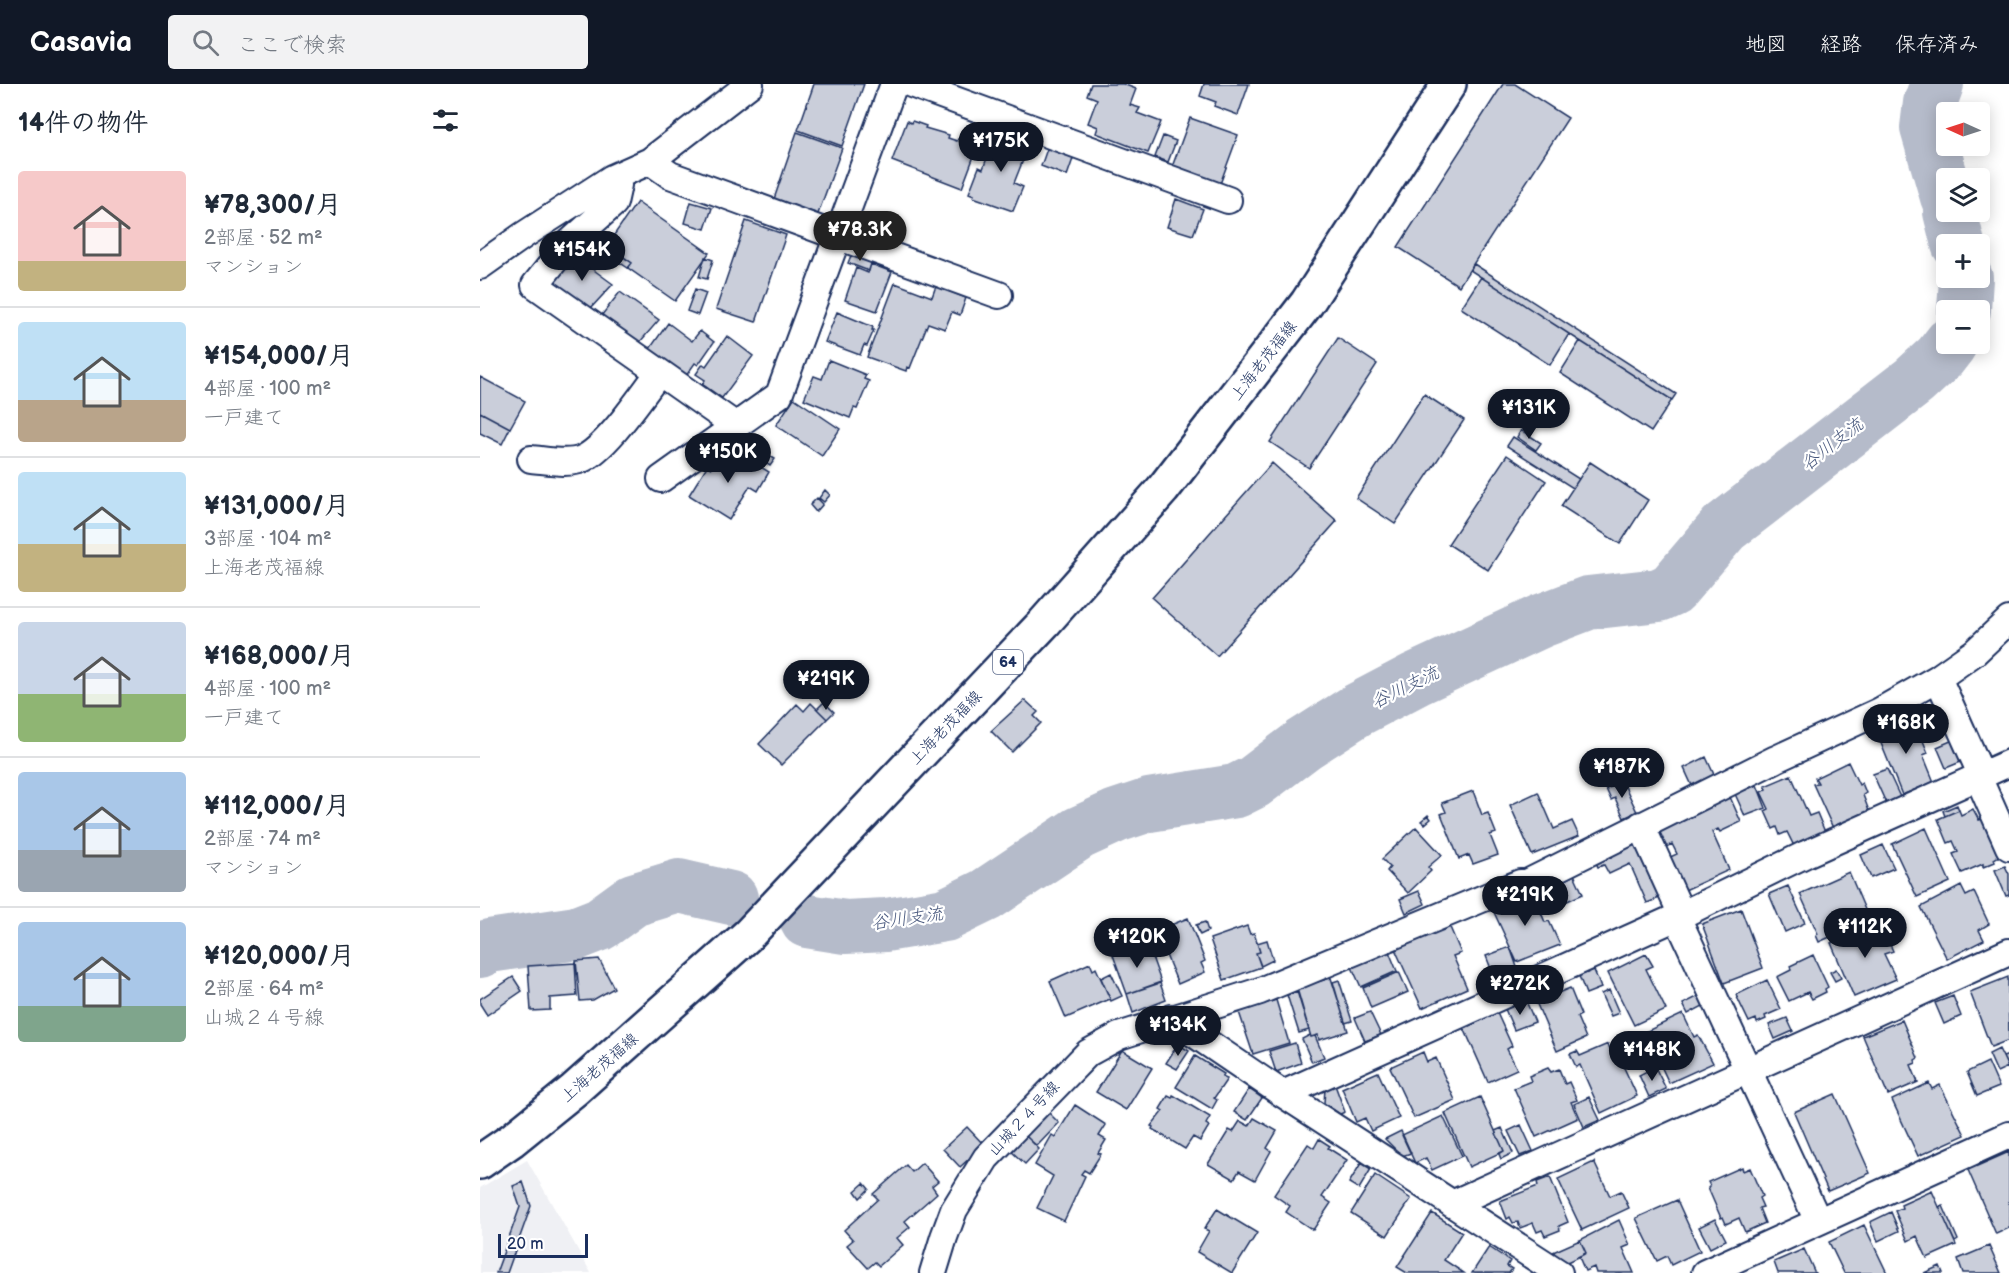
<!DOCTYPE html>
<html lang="ja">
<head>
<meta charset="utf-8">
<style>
  body { margin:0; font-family:"Balsamiq Sans","Klee One",sans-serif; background:#f2f2f3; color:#1f2937; height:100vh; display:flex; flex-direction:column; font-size:22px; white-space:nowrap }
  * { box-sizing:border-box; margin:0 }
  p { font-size:20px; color:#747a83 }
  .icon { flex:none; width:33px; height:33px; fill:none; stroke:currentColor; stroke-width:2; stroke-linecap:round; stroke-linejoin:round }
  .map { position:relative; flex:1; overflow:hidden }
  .details { display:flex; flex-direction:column; background:#fff; width:480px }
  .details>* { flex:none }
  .needle { width:39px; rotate:273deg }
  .controls { position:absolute; left:1456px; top:18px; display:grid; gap:12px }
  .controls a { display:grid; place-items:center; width:54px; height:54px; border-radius:6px; background:#fff; box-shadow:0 3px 15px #0003; font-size:30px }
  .scale { position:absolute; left:18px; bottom:15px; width:90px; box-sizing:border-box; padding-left:6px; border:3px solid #1b2f5e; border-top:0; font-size:16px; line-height:21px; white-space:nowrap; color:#1b2f5e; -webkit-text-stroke:4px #fff; paint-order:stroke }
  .price { position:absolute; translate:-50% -51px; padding:0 14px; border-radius:21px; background:#111827; color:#fff; font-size:20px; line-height:39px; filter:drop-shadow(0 2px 3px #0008) }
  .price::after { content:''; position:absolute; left:50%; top:36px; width:18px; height:14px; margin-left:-9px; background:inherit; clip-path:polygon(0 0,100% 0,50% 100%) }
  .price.current { background:#222; color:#fff }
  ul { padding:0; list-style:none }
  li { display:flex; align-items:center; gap:18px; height:150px; padding:0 18px }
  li+li { border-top:2px solid #e0e1e3 }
  li span { display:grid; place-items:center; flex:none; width:168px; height:120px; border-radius:6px; color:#555 }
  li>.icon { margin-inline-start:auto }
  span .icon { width:72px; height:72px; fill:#fffc; stroke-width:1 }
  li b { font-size:26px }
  h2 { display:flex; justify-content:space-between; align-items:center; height:72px; padding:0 18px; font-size:26px }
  header { display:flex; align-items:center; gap:36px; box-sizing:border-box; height:84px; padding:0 30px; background:#111827; color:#fff }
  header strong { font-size:28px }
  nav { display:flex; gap:33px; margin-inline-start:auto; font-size:21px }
  .search { width:420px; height:54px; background:#f2f2f3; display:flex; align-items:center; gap:15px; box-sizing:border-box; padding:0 21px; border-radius:6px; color:#747a83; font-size:22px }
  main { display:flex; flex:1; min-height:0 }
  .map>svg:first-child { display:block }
  .built { fill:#eff0f4 }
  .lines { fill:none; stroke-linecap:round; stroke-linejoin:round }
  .river { stroke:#b5bbca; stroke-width:54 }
  .building { fill:#caceda; stroke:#1b2f5e; stroke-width:1.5 }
  .street-casing { stroke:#1b2f5e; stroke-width:30 }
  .primary-casing { stroke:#1b2f5e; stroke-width:38 }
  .street { stroke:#fff; stroke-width:26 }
  .primary { stroke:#fff; stroke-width:33 }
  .labels { text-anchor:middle; stroke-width:4.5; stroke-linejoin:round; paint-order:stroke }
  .shield { fill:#fff; stroke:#5f6d8e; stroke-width:1.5 }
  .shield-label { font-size:15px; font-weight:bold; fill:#1b2f5e }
  .street-label { font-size:16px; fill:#1b2f5e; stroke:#fff }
  .water-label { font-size:18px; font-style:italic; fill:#49597e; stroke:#fff }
</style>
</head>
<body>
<header>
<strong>Casavia</strong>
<div class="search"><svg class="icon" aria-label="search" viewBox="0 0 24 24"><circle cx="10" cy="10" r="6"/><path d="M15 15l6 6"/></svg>ここで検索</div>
<nav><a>地図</a><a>経路</a><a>保存済み</a></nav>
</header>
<main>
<section class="details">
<h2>14件の物件<svg class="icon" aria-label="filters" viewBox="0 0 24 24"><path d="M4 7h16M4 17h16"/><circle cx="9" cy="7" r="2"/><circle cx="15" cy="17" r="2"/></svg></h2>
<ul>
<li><span style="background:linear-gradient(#f6c9c9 75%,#c2b280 0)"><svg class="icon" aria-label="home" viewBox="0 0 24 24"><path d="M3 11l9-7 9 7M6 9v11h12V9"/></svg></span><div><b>¥78,300/月</b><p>2部屋 · 52 m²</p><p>マンション</p></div></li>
<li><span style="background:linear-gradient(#bfe0f5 65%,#b9a48a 0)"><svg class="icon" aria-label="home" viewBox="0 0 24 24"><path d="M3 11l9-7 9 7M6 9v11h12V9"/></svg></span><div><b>¥154,000/月</b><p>4部屋 · 100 m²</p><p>一戸建て</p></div></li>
<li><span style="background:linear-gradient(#bfe0f5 60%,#c2b280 0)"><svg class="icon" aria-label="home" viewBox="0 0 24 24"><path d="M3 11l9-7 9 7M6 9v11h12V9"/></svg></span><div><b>¥131,000/月</b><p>3部屋 · 104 m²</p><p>上海老茂福線</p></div></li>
<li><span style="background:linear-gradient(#c9d6e8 60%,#8fb573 0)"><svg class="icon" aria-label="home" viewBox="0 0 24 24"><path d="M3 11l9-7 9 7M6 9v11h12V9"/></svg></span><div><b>¥168,000/月</b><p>4部屋 · 100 m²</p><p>一戸建て</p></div></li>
<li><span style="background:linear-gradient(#a9c7e8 65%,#9aa5b1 0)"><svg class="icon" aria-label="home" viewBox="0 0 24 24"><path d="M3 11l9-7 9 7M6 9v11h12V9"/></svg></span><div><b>¥112,000/月</b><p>2部屋 · 74 m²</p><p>マンション</p></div></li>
<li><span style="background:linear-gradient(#a9c7e8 70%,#7fa58c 0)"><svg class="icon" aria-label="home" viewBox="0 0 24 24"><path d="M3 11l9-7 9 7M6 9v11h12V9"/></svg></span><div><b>¥120,000/月</b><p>2部屋 · 64 m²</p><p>山城２４号線</p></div></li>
</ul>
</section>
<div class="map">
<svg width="1529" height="1189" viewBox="0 0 1529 1189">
  <rect width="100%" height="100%" fill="#fff"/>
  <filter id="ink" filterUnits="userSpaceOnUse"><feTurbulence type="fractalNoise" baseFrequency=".0167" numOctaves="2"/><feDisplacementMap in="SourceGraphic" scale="12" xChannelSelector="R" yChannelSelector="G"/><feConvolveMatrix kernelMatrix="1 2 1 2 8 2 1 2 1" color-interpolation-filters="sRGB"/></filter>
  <g filter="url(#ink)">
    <path class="built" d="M47,1076l64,113h-111v-85z"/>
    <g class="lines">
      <path class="river" d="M1457,0l-7,19 -3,25 20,69
        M1470,128l8,32
        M1484,226l2,-32
        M327,837l38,6 41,-2 59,-10 41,-20 93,-62 37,-17 33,-11 87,-14 18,-9 50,-38 53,-34 59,-31 125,-58 47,-18 71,-8 13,-6 52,-61 190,-147 26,-24 10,-13
        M0,867l9,-5 88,-13 23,-9 33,-24 46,-14 52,12"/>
    </g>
    <path class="building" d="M334,0h50l-22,62 -44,-16z
      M611,0h32l13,5 -6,16 10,3 -3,5 24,9 -13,31 -52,-20 2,-6 -10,-4 9,-24 -10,-4z
      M724,0h45l-11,31 -24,-9 2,-4 -16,-6z
      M1023,0h12l53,34 -109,168 -61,-39z
      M710,34l48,17 -18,49 -48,-17z
      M427,37l4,2 1,-2 14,5 -1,2 24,7 -1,3 9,3 1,-2 15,6 -1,2 5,1 -15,40 -70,-27z
      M317,48l45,16 -24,66 -44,-15z
      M516,49l33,12 -15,38 9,4 -10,24 -40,-14 1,-2 -5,-2 10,-26 4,2z
      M683,52l13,5 -8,21 -13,-5z
      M568,62l26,10 -7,20 -26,-10z
      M696,115l27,10 -10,26 -26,-8z
      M157,118l72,51 -34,48 -47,-33 4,-5 -25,-18z
      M211,118l21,6 -7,21 -20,-6z
      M266,137l40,14 -30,87 -40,-13z
      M372,169l20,7 -3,11 -21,-8z
      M92,170l41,30 -23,25 -38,-28z
      M143,173l9,6 -4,5 -9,-6z
      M225,173l8,3 -6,19 -8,-2z
      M391,180l21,8 -15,39 -32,-11 11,-32 12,5z
      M994,180l202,130 -4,6 -103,-66 -99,-64z
      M1001,193l88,57 -19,31 -89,-57z
      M415,199l37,14 4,-11 30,12 -6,17 -8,-3 -7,17 -17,-6 -18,45 -3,-1 -1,4 -39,-14z
      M215,205l11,4 -8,22 -11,-4z
      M140,208l39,28 -20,23 -38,-27z
      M357,228l36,15 -1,3h2l-7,16 -3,-1 -4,10 -35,-13z
      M188,239l24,18 8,-10 14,11 -16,23 -3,-2 -9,13 -37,-26z
      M247,252l26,20 -31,42 -20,-14 3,-4 -9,-6 7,-10 3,2z
      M858,254l39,26 -68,104 -39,-26z
      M1100,257l92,59 -21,32 -91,-59z
      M349,276l37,15 -2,4 5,2 -12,28 -3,-1 -4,10 -46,-19 10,-23 8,3z
      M0,293l45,24 -15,27 -30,-16z
      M944,310l40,26 -69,104 -39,-26z
      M314,314l46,31 -18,27 -46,-31z
      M0,328l30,16 -8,16 -22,-11z
      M1041,346l20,13 -5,7 -19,-13z
      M1033,353l66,42 -6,9 -66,-42z
      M274,357l15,9 -3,4 9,5 -5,7 -23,-15z
      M252,365l37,23 -11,19 -8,-5 -21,34 -40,-25 18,-29 4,2 6,-8 6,4z
      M1027,371l39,26 -58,89 -40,-26z
      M1110,378l58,38 -28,44 -59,-38z
      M792,379l65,58 -120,135 -65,-58z
      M345,406l5,5 -6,7 -5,-4z
      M337,414l6,6 -7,8 -6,-7z
      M545,616l13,12 -4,4 7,7 -29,29 -21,-21z
      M344,618l10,10 -7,7 -10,-10z
      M331,619l16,16 -46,46 -22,-21 38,-40 7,7z
      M1433,632l15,37 -5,2 11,27 -32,13 -26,-64z
      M1473,656l10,21 -17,7 -9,-21z
      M1226,673l10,22 -22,11 -10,-22z
      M1368,678l11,23 3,-2 4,10 -3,2 6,16 -36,17 -20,-44 5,-1 -3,-5z
      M1407,685l13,28 -14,6 -13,-29z
      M1311,691l18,41 8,-3 8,19 -31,14 -7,-14 -7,3 -3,-8 -4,2 -8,-18 4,-2 -8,-17 6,-3 -2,-3z
      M1143,698l14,30 -13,6 -9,-20 -4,2 -5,-11z
      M1277,701l9,23 -21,8 -10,-22z
      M993,707l9,24 6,-2 8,20 -6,2 8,20 -25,9 -4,-9 -10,4 -18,-45 5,-2 -4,-9z
      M1058,708l16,37 18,-8 7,15 -47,19 -22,-50z
      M1250,713l11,25 -21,10 -2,-3 -6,3 17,38 -44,20 -8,-18 -5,2 -6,-15 11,-5 -5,-10 -10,5 -9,-20 13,-2z
      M1477,721l2,5 -14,6 -2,-5z
      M1493,725l6,11 3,-1 17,37 -5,3 1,3 -12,5v-3l-21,9 -9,-19 5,-2 -5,-11 -5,2 -10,-24 21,-9 2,5z
      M948,731l3,4 -6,5 -4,-3z
      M936,743l26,28 -14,12 3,4 -23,22 -21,-22 3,-4 -8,-8z
      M1446,744l24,54 -33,15 -25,-53z
      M1156,756l26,57 -15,6 -17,-39 -21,10 -5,-9 -6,2 -4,-9z
      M1403,761l11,23 -23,10 -10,-23z
      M1525,782l4,8v21l-3,1 -11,-26z
      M1093,788l10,22 -36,16 -10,-23z
      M1369,788l17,40 -39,18 3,7 -11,5 -3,-7 2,-1 -18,-40z
      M1308,802l17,37 -20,9 -16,-38z
      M1481,802l5,10 8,-4 15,32 -10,6 5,10 -37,19 -26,-52z
      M939,807l6,13 -19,9 -6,-14z
      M1048,808l3,6 3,-2 11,26 4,-1 11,24 -43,17 -25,-54z
      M1261,825l22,59 -39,15 -22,-59z
      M708,834l17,43 -4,2 4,9 -27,12 -22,-53z
      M725,838l3,9 -8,4 -4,-10z
      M1400,838l13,29 -9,3 12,25 -42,18 -23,-54z
      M969,841l12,28 -8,3 14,32 -45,20 -27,-59z
      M767,842l3,8 4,-1 6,19 -4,1 5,14 -37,13 -14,-41z
      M787,856l6,20 -12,6 -5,-13 4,-1 -3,-9z
      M667,859l14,39 -34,12 -14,-39z
      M1030,863l8,23 -23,9 -9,-23z
      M908,865l9,22 -36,16 -10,-22z
      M1166,870l7,12 -7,3 20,41 -32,15 -26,-52z
      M1333,871l15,32 -3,2 1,3 -14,7 -4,-7 -19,9 -12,-24 14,-7 -1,-4z
      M119,875l15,29 -21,12 -13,1 -4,-40z
      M95,879l2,33 -27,2v12l-19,1 -3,-45z
      M610,879l3,7 3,-2 14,31 -44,19 -16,-37z
      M1356,885l5,9 -6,3 -5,-9z
      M1114,886l7,18 -15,6 -7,-18z
      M919,888l9,20 -37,16 -8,-20z
      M631,889l11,23 -11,5 -10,-23z
      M33,893l9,14 -35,24 -7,-11v-5z
      M1528,893l1,63 -18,7 -21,-55z
      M851,894l17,53 -29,9 -1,-5 -7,2 -15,-49z
      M859,896l13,41 -7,2 -12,-41z
      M1287,896l14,29 -16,7 1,3 -9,4 -1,-4 -7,3 -13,-27z
      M680,899l6,17 -33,13 -6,-19z
      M1090,904l11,27 -4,2 9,21 -29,13 -21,-49z
      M1129,906l10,23 -8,3 -10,-22z
      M818,908l11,38 -10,3 -12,-38z
      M1221,911l4,10 -17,9 -5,-10z
      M1473,912l8,20 -17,8 -9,-21z
      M796,916l13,43 -36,11 -14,-42z
      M1046,917l9,21 -21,8 -9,-21z
      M890,928l11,23 -16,6 -10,-23z
      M1017,929l15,33 -5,3 10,20 -29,13 -24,-54z
      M1203,930l11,23 4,-2 15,28 -44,20 -24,-51z
      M1307,934l6,13 -18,8 -6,-14z
      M1422,936l16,38 -3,2 1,3 -5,2 7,17 -30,13 -25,-59z
      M830,951l1,2 4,-1 9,21 -12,5 -10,-23z
      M815,959l6,20 -25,9 -7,-21z
      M698,960l11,7 -12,18 -11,-6z
      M1128,960l7,17 5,-2 17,37 -36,17 -21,-48 -4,2 -6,-13 7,-3 3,5z
      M1519,965l9,18 -11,5 -8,-18z
      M642,966l30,18 -26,42 -30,-18z
      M943,968l4,10 9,-4 19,42 -41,18 -24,-51z
      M1529,971v15l-6,-13z
      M715,972l29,18 -2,3 5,2 -13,19 3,2 -5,9 -36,-22z
      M1508,978l11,25 -22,9 -10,-24z
      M1175,983l11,22 -17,8 -10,-22z
      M1068,984l3,4 8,-3 6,15 4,-2 8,18 -6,2 7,16 -42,19 -22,-49 17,-7 -2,-5z
      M898,988l21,46 -28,13 -6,-13 -9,4 -14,-34z
      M1449,999l3,6 8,-4 25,50 -47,21 -26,-56z
      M855,1001l10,27 -5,2 -16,-11 1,-14z
      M769,1005l13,9 -15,22 -13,-8z
      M1355,1010l35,79 -42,18 -34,-79z
      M693,1011l37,22 -4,7 3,2 -9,15 -7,-4 -8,12 -33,-20 1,-2 -2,-1 12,-15 -3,-2 8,-13 4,2z
      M1000,1013l24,54 -35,16 -24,-54z
      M1109,1013l11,23 -16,7 -10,-23z
      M595,1021l31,20 -7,11 7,4 -8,13 3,1 -12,19 -5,-3 -3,4 4,2 -21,45 -27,-13 16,-32 -18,-11 17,-30 3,2z
      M565,1025l14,14 -22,23 -15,-13z
      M963,1032l19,40 -30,14 -6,-12 -11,5 -13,-28z
      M774,1034l23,13 -10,17 4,3 -16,29 -16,-9 -5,8 -26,-15 21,-34 4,2 7,-11 9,5z
      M1041,1041l12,26 -13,5 -12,-25z
      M487,1043l17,18 -24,22 -17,-18z
      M1022,1044l11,25 -12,6 -2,-5 5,-3 -9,-20z
      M921,1047l10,22 -9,3 -17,-17z
      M546,1052l13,13 -14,15 -14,-13z
      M839,1055l11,7 -2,2 19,12 -25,37 9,6 -18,27 -27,-18 4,-6 -16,-11 34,-51 6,4z
      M1529,1068v76l-13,6 -28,-64z
      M1114,1078l16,34 11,-5 8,17 -47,22 -24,-51z
      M442,1079l16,18 -6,5 5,7 -32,28 5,6 -13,11 6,7 -24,21 -4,-4 -7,6 -21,-23 6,-5 -9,-10 34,-31 -5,-5 33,-29 6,7z
      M881,1079l10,6 -12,20 -10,-6z
      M1262,1083l1,4 7,-3 12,28 -3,2 4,9 -4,1 6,15 -20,9 -6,-14 -13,6 -3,-7 -2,1 -13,-30 2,-2 -2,-4z
      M895,1091l36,24 -24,37 -36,-23z
      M1070,1093l18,45 -9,4 1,4 -15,6 -3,-6 -5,2 -4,-9 -13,5 -2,-6 -5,1 -3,-6 -3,2 -7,-18 38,-15 -1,-4z
      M43,1098l8,24 -24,67h-11l24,-66 -7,-21z
      M384,1099l5,6 -9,9 -5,-7z
      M1452,1107l24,54 -29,13 -10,-22 -9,5 -13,-30 7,-3 -1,-3z
      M1197,1116l23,51 -29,14 -4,-9 -10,5 -21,-43z
      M1463,1122l15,34 -3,2 -16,-35z
      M737,1125l40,24 -25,40 -35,-21 12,-21 -5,-2z
      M1411,1128l8,19 -21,10 -8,-19z
      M952,1129l30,19 -18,28 20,13h-57l-10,-6z
      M1235,1135l11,21 -16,8 -11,-21z
      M1139,1136l11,25 -7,3 11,25h-38l-2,-6 -9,4 -6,-14 7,-4 -6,-13z
      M1384,1141l23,48h-43l-15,-31z
      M1100,1156l6,13 -21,10 -12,-11z
      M1509,1162l12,27h-38l-5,-14z
      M1009,1163l21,14 -3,5 5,3 -3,4h-37z
      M1324,1165l11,24h-37l-4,-11z
      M1460,1182l3,7h-19z"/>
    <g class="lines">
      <defs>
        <path id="street" d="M431,0l317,116
          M170,77l20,14 329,120
          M132,94l6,7 -4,18 -46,41 -33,41 201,141
          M0,182l44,-31 88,-57 38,-17 100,-77
          M51,375c14,1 37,6 51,0 25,-11 59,-63 77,-86
          M181,395l118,-84 115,-311
          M1458,594l44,98
          M1498,693l31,70
          M1161,741l41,90
          M1197,833l141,304
          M691,934l112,76 276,179
          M803,1010l394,-177 129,-63 203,-91
          M972,1120l557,-252
          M453,1189l11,-36 10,-27 32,-52 102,-105 31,-17 141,-45 260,-108h7l249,-124 104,-48 58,-33 37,-26 34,-32
          M1225,1189l304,-138"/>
        <path id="primary" d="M0,1078l32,-22 62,-50 174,-155 296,-312 119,-134 144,-186 142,-219"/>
      </defs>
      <use href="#street" class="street-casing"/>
      <use href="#primary" class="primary-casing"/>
      <use href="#street" class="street"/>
      <use href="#primary" class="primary"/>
    </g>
  </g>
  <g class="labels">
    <rect class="shield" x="513" y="566" width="30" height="24" rx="4.5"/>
    <g class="shield-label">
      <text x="528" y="583">64</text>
    </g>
    <g class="street-label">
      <text transform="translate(783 276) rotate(-52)" y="6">上海老茂福線</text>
      <text transform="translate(465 643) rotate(-46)" y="6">上海老茂福線</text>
      <text transform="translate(119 983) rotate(-41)" y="6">上海老茂福線</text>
      <text transform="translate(543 1034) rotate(-47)" y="6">山城２４号線</text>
    </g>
    <g class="water-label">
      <text transform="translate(1352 360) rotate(-38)" y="6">谷川支流</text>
      <text transform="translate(925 603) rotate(-26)" y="6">谷川支流</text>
      <text transform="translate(427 834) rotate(-8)" y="6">谷川支流</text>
    </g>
  </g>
</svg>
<div class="controls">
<a><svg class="needle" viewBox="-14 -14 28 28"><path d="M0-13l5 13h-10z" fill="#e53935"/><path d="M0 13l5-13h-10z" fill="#747a83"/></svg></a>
<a><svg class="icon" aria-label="layers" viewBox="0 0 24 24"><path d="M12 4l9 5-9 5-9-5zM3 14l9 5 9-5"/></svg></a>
<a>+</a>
<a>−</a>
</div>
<div class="scale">20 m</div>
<b class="price" style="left:521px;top:89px">¥175K</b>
<b class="price current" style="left:380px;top:178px">¥78.3K</b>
<b class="price" style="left:102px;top:198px">¥154K</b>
<b class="price" style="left:1049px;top:356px">¥131K</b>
<b class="price" style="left:248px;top:400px">¥150K</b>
<b class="price" style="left:346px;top:627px">¥219K</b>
<b class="price" style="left:1426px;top:671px">¥168K</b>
<b class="price" style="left:1142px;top:715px">¥187K</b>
<b class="price" style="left:1045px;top:843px">¥219K</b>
<b class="price" style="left:1385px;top:875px">¥112K</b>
<b class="price" style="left:657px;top:885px">¥120K</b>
<b class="price" style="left:1040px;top:932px">¥272K</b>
<b class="price" style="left:698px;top:973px">¥134K</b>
<b class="price" style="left:1172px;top:998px">¥148K</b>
</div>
</main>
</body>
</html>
